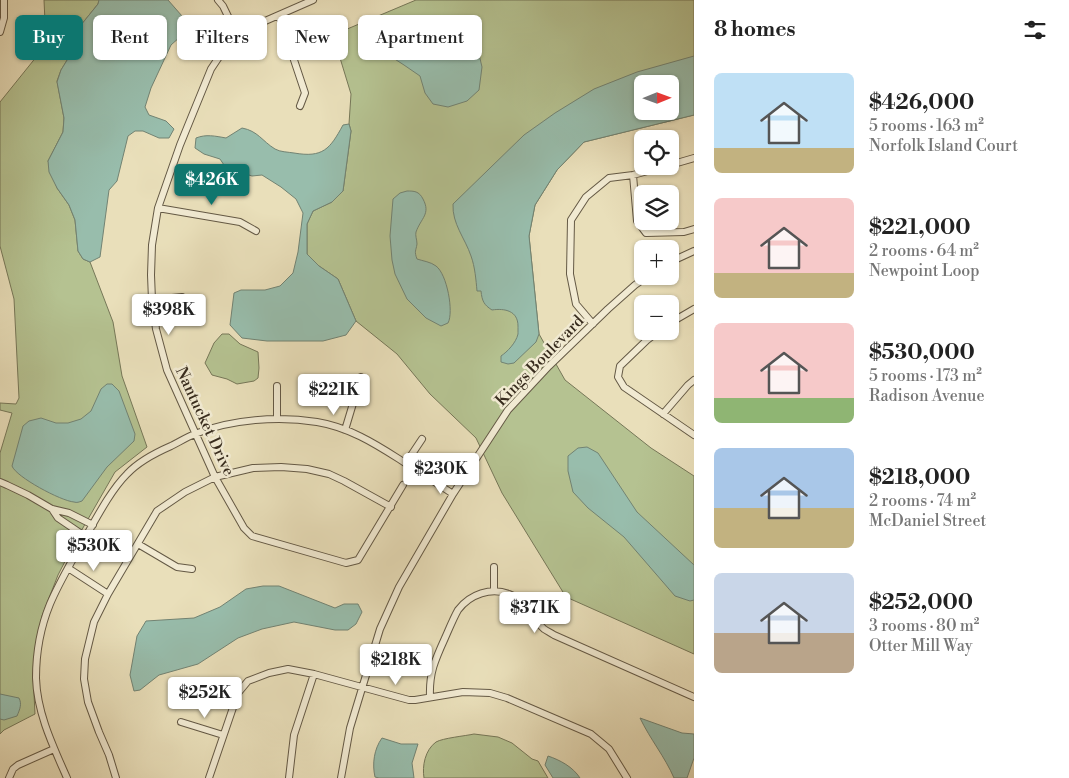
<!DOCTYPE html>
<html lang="en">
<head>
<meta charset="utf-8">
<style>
  body { margin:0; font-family:"Libre Bodoni",serif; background:#f2f2f2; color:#222; height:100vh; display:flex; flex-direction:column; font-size:19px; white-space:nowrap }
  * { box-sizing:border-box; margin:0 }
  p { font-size:16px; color:#767676 }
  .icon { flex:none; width:28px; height:28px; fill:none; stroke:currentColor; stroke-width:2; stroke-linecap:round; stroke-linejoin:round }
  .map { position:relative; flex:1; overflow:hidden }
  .drawer { display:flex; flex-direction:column; background:#fff; width:375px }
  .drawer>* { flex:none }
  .hud { position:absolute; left:15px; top:15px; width:475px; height:45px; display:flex; gap:10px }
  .needle { width:32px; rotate:89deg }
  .buttons { position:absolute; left:634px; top:75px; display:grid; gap:10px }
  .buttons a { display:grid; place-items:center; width:45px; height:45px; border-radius:8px; background:#fff; box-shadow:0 1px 4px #0004; font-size:25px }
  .price { position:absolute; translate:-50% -42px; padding:0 11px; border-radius:5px; background:#fff; color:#222; font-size:16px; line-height:32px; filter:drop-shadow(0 1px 2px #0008) }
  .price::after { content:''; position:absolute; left:50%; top:30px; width:15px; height:11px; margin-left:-8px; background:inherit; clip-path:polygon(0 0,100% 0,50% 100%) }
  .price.current { background:#0f766e; color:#fff }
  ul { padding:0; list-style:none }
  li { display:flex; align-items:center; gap:15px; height:125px; padding:0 20px }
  li span { display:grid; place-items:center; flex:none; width:140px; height:100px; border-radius:8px; color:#555 }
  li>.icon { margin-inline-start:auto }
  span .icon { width:60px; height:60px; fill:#fffc; stroke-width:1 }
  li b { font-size:21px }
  h2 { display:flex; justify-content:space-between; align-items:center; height:60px; padding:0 20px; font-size:21px }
  .chip { padding:0 18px; border-radius:8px; background:#fff; box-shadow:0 1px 4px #0004; font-size:18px; line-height:45px }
  .chip.current { background:#0f766e; color:#fff }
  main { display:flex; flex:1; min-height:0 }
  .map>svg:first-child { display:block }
  .green { fill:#b5c291; stroke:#767758; fill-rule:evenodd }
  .water { fill:#98bdac; stroke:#728373; fill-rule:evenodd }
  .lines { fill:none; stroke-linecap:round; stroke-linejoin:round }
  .minor-casing { stroke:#645945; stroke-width:8 }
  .minor { stroke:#f1ead2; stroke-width:6 }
  .labels { text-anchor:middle; stroke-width:5; stroke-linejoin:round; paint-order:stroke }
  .street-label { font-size:16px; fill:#382c1e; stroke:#f1ead2 }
</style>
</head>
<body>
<main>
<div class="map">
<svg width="694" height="778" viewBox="0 0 694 778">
  <rect width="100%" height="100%" fill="#e9dfba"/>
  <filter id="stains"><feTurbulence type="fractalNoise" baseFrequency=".004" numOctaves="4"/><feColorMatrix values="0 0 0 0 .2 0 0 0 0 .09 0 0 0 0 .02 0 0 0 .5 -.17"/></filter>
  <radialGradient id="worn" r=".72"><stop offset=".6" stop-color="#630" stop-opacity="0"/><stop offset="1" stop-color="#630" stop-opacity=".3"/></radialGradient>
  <path class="green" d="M44,0h55l-1,4 -17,21 -10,18 -2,14 -8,13 -4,11 7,37 -1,14 -15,29 9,27 12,17 6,15 3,31 5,8 7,3 23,60 9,54 25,71 -32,25 -39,68 -18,35 -16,41 -5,25 -4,33 2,40 -31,16 -4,4v-281l12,-40 -12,-3v-7l16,1 3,-6 -5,-99 -14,-53v-144l37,-46 8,-34z
    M416,0h278v115l-110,27 -27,28 -22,35 -6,31 10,98 26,46 86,68 43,28v178l-128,-57 -64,-104 -26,-55 -46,-44 -33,-40 -41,-33 -18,-42 -19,-13 -12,-12v-30l6,-13 19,-9 11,-11 8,-60 -2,-7 2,-30 -18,-59zM642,84h28v27h-28z
    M222,334h7l11,10 18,8 1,16 -1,10 -4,3 -17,3 -10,-5 -15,-4 -7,-12 9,-20z
    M474,734l24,3 14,6 20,16 6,2 10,17h-124c-2,-12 1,-28 12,-36 7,-4 29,-6 38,-8z"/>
  <path class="water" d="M99,0h69l14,16 3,11 -4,9 -10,9 -20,43 -6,19 4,8 17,6 8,8 -5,9h-10l-16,-7h-8l-7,5 -11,45 -8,9 -9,67 -10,5 -7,-3 -5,-8 -3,-31 -6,-15 -12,-17 -8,-16 -1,-11 15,-29 1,-14 -7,-36 4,-12 8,-13 2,-14 10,-18 17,-21z
    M407,24l14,9 48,4 8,9 5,21 -3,23 -12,11 -19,6 -15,-3 -8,-11 -5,-17 -16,-11 -14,-9 -3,-8v-10l5,-10z
    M694,56v59l-110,27 -27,28 -22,35 -6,31 10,98 -3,8 -22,21 -6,1 -7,-2v-6c6,-4 15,-13 17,-22 0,-1 0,-7 0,-8 0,-15 -13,-18 -26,-16 -8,-5 -10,-9 -11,-19h-4c-1,-11 -2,-24 -6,-35 -6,-18 -19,-32 -18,-52l71,-69 31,-22 39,-24 43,-17zM642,84h28v27h-28z
    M349,124l2,7 -8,60 -11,11 -19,9 -6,13v30l12,12 19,13 18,42 -10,14 -23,6h-56l-25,-3 -12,-13 4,-32 7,-3h24l15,-4 13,-13 5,-21 5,-39 -7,-14 -15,-12 -19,-12 -10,1 -26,-8 -6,-9 -16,-5 -9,-6 1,-10c10,-4 19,-2 30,0l16,-10c16,3 20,13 33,21 5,3 13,3 19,4 29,5 36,-4 49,-28z
    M407,191c7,0 12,0 16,8 8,15 -2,19 -7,33 -1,3 1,8 1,12 -1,7 -3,7 0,15 6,2 14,3 19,7 11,8 18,46 12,57l-7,3 -15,-8 -19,-19 -12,-25 -3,-14 -2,-24 3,-37 7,-6z
    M107,384h5l7,7 16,43 -1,7 -27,26 -25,34c-3,1 -5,2 -8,1 -13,-1 -58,-25 -62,-36l11,-40 6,-5 12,-3 15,5h12l13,-4 10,-8 10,-22z
    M587,447l11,6 39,59 57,53v35l-4,1 -15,-5 -51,-59 -36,-29 -15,-16 -5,-21v-15l10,-8z
    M263,586h16l56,22 9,-4h14l4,8 -6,12 -8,6h-13l-41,-8 -32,7 -24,9 -40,26 -39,11 -19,15 -6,1 -4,-16 7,-39 9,-15 48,-3 26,-11 26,-18z
    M0,694l19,4c3,6 1,11 -2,18l-13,4 -4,-1z
    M640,718l42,15 12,1v24l-7,20h-13c-9,-21 -24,-39 -34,-60z
    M382,738l19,6h17l-6,19 2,15h-35l-4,-1c-3,-13 -1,-28 7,-39z
    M548,756c12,4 25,11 32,22h-27l-8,-13z"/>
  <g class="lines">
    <defs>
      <path id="minor" d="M218,0l5,6 15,31
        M313,0l-57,25 -18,12 -15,14 -12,18 -31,76 -22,63 -6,37 -1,30 1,25 4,29 11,41 48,107 29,51 8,8 94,27 12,-3 45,-75
        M279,15l26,78 -5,13
        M0,32l4,-14v-18
        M670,165l24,-7
        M633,175l4,46 9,12 38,-1 10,-3
        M158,208l82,14 16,9
        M670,262l24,-11
        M152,300l30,-3
        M670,323l24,-14
        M593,324l-17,-20 -6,-30 1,-54 15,-23 23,-19 24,-3 33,-9
        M659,331l-12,9 -27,26 -2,11 6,10 70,48
        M277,386v33
        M663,414l25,-29 6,-5
        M345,430l16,-53
        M406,463l16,-24
        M0,482l7,3 21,10 24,14 17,4 24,12
        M52,509l6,9 28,19
        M138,544l39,23 15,2
        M68,568l40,26
        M494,591v-24
        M430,697c-1,-24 5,-37 15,-59 4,-9 8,-19 13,-28 12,-16 33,-23 51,-16 21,8 21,23 35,35 3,2 7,4 10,6l140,62
        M181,722l42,13
        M9,778l4,-9 5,-4 36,-16
        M67,778c-14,-32 -30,-65 -31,-100 0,-24 5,-52 14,-74 8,-19 18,-36 28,-54 14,-23 30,-57 49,-76 12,-13 28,-21 44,-28 8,-4 16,-9 24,-12 36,-15 84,-18 122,-12 31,5 57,21 82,37 18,12 36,23 54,35
        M116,778l-7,-23 -10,-23 -11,-30 -4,-23 1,-20 9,-37 14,-28 49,-83 28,-19 30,-15 38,-9 28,-1 26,2 22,5 15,7 47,26
        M209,778l29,-85 10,-12 21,-8 19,-4 26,5 95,26h6l48,-8 27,1 17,5 84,36 18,15 18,29
        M289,778l5,-43 20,-61
        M341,778l9,-50 30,-99 19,-42 54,-93 55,-84 41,-44 59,-57 27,-24 13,-9"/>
    </defs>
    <use href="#minor" class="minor-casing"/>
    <use href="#minor" class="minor"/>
  </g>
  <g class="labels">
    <g class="street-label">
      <text transform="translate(539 360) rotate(-46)" y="6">Kings Boulevard</text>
      <text transform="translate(206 421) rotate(65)" y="6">Nantucket Drive</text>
    </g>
  </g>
  <rect width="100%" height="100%" filter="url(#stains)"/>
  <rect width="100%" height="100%" fill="url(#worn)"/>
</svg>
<div class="buttons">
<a><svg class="needle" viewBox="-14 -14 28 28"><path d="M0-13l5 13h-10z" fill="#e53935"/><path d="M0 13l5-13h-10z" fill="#767676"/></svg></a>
<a><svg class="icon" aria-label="locate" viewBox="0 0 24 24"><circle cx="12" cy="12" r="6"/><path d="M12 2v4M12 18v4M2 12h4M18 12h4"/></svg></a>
<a><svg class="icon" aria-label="layers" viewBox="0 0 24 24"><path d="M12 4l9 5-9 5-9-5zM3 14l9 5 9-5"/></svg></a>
<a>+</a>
<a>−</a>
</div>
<b class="price current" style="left:212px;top:206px">$426K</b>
<b class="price" style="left:169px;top:336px">$398K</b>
<b class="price" style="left:334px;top:416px">$221K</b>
<b class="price" style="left:441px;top:495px">$230K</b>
<b class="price" style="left:94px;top:572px">$530K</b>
<b class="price" style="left:535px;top:634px">$371K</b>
<b class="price" style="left:396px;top:686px">$218K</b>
<b class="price" style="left:205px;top:719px">$252K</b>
<div class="hud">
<a class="chip current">Buy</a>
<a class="chip">Rent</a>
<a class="chip">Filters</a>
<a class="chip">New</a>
<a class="chip">Apartment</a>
</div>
</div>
<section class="drawer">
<h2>8 homes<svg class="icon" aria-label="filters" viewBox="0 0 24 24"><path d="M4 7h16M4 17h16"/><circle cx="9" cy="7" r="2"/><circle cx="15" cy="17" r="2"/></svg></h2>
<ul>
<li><span style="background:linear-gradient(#bfe0f5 75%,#c2b280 0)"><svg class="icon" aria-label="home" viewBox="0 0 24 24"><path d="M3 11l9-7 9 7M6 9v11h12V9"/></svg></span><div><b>$426,000</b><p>5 rooms · 163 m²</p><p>Norfolk Island Court</p></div></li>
<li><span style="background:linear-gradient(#f6c9c9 75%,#c2b280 0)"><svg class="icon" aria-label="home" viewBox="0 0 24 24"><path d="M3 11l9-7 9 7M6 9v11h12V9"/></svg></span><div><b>$221,000</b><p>2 rooms · 64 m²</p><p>Newpoint Loop</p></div></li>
<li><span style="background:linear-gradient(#f6c9c9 75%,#8fb573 0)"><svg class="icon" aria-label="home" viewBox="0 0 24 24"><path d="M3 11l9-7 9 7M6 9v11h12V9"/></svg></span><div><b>$530,000</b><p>5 rooms · 173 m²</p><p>Radison Avenue</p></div></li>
<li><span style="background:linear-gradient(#a9c7e8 60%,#c2b280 0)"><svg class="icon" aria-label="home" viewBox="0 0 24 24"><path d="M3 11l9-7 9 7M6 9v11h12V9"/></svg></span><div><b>$218,000</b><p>2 rooms · 74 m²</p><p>McDaniel Street</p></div></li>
<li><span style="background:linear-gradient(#c9d6e8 60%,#b9a48a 0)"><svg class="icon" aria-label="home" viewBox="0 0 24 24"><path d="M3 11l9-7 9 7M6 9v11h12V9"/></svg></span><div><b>$252,000</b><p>3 rooms · 80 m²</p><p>Otter Mill Way</p></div></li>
</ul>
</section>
</main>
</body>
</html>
